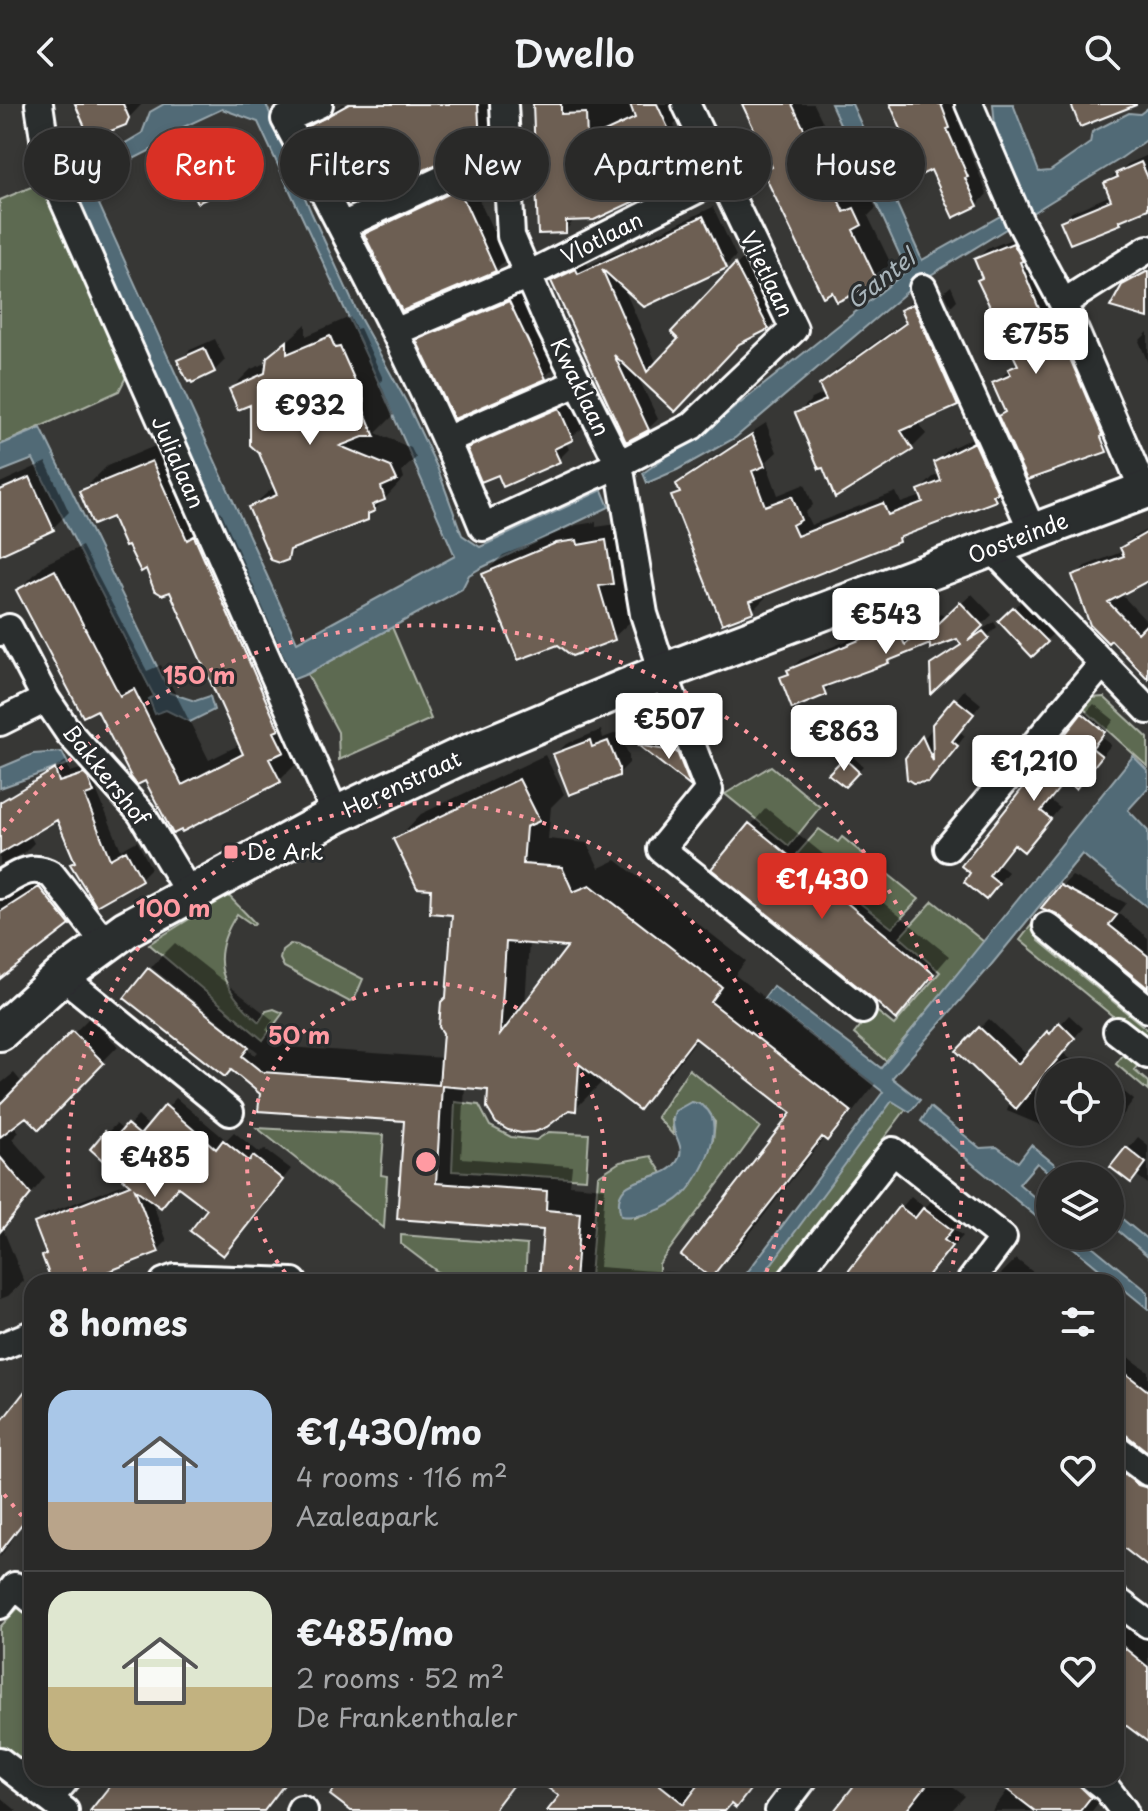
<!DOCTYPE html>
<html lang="en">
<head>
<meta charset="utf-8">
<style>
  body { margin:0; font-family:"Playpen Sans",sans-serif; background:#353534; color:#f1f3f6; height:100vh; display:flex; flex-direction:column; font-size:30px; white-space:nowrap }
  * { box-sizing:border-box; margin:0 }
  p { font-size:26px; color:#a5a6a8 }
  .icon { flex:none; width:44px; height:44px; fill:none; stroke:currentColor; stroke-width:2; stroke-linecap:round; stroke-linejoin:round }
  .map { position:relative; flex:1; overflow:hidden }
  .side { position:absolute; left:24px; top:1170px; width:1100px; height:512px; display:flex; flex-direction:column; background:#292928; border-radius:24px; box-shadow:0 4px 12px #0003,0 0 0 2px #454545 }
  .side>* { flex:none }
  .banner { position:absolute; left:24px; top:24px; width:1100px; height:72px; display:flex; gap:16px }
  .buttons { position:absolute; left:1036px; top:954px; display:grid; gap:16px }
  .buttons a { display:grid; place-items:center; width:88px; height:88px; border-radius:50%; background:#292928; box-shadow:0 4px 12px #0003,0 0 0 2px #454545; font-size:40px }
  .price { position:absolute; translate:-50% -68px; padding:0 18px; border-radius:8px; background:#fff; color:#222; font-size:26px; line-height:52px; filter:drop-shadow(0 2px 4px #0008) }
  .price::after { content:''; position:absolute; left:50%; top:48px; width:24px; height:18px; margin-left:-12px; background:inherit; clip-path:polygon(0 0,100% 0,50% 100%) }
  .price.current { background:#d93025; color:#fff }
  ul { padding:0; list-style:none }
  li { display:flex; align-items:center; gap:24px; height:200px; padding:0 24px }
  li+li { border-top:2px solid #454545 }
  li span { display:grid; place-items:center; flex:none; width:224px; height:160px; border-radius:24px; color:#555 }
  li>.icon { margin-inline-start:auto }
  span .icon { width:96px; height:96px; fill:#fffc; stroke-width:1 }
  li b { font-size:34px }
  h2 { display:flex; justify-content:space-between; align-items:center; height:96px; padding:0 24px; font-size:34px }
  .pill { padding:0 28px; border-radius:36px; background:#292928; box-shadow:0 4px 12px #0003,0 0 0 2px #454545; font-size:28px; line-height:72px }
  .pill.current { background:#d93025; color:#fff }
  header { display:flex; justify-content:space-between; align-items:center; height:104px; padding:0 24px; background:#292928; font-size:36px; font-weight:600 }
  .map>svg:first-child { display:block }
  .green { fill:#5d6a51; stroke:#aeb4a8; stroke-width:2 }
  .water { fill:#516a76; stroke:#97a6ad; stroke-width:2; fill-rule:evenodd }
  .shadow { fill:#0007; fill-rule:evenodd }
  .building { fill:#6d5f53; stroke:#fff; stroke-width:2; fill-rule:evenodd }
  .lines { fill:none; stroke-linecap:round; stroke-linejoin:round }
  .street-casing { stroke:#fff; stroke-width:32 }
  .secondary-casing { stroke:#fff; stroke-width:42 }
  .street { stroke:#2a2d2e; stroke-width:26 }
  .secondary { stroke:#2a2d2e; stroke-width:36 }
  .ring { fill:none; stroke:#ff9aa2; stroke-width:4; stroke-dasharray:4 8 }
  .poi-dot { fill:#ff9aa2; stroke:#2a2d2e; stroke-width:3 }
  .labels { text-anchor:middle; stroke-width:6; stroke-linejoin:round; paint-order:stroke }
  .street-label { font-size:22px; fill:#fff; stroke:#2a2d2e }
  .poi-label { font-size:22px; fill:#fff; stroke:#2a2d2e; text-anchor:start }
  .water-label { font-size:24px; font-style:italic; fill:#a8b4ba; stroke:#2a2d2e }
  .centre { fill:#ff9aa2; stroke:#2a2d2e; stroke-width:4 }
  .ring-label { font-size:24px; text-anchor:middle; font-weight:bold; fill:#ff9aa2; stroke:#2a2d2e; stroke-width:6; stroke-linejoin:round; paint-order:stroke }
</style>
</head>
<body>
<header><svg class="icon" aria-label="back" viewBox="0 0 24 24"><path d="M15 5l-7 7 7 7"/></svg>Dwello<svg class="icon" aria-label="search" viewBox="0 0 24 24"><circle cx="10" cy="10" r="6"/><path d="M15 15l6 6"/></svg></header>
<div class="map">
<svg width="1148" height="1707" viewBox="0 0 1148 1707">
  <rect width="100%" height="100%" fill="#373735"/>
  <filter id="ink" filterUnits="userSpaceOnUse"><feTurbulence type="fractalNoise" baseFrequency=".0125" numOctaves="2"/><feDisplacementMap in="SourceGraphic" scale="16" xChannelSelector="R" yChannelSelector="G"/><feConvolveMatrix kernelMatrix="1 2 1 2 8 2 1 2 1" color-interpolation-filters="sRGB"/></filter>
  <g filter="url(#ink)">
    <path class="green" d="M43,78l84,193 -8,16 -119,54v-245z
      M392,523l39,92 -92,41 -1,-28 -31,-58z
      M1104,593l44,41v29l-64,-58 7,-11z
      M771,662l49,41 -31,39 -64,-52z
      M819,725l19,13 4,-5 77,62 -27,29 -95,-74z
      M228,791l27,28 -2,2 -16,-11c-30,46 -16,74 22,108l7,-11 8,-2 9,4 -20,27 -114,-96z
      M933,797l51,41 -98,119 -32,-27 20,-25 20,16 46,-53 -40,-35z
      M1033,819l6,5 -1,12 110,90v15l-128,-105z
      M290,840l7,1 66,34 -9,21 -6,1 -64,-34 -4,-8 2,-9z
      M1124,950l14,11 -4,5 14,12v9l-32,-27z
      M689,965l71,58 -101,137v18l-69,-5 8,-101 22,-14 31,-6 11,17 -26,9 -1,36 43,-19 35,-59 2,-18 -15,-18 -9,-2 -19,17 1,16 -16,-18z
      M892,996l14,9 -131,173h-18z
      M455,998l24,3 11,21 21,11 25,3 13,-8 40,2 -3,45 -134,-8z
      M257,1024l127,7 -3,40 6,1 -3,52z
      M401,1131l126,10 -2,37h-74l-50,-38z
      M20,1502l12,10v161l-32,-24v-126z"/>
    <path class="water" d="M164,0h102l45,108 49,106 48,87 29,62 25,68 18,12 122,-57 7,17 -128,61 -12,7 -7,14 -155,85 -15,6 -221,-496 11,-15 60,-36 8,-21zM222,5l36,13 120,259 77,175 -158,86 -204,-451 3,-13 59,-30 11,-13z
      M831,0h21l70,156 101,-57 1,-7 -28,-58 -3,-34h20l26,68 11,-1 40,-28 2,-11 37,-19 11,1 8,-6v31l-31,22 -201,123 -181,154 -58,32 -30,13 -4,-10 80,-56 184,-146z
      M41,324l129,265 25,8 15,-5 4,14 -24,12 -24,-12 -11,4 -6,-15 5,-3 -121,-237 -33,13v-27z
      M62,648l6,12 -68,24v-20l33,-14z
      M1133,652l15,15v17l-20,22 20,21v77l-66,-54 -95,116 -95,108 28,22 -10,12 -18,-11 -134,181h-18l143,-190 -119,-94 9,-12 108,82z
      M691,998c45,6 12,74 -7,92 -14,14 -43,25 -63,22 -14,-47 44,-28 58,-58 7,-15 -12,-25 -4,-47z
      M930,1003l50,41 17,-1 21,15 13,-17 38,31h-16l-16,-13 -18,21 31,27v17l-129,-107z
      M1110,1105l38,31v16l-38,-32z
      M1059,1132h21l68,56v17z"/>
    <path class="shadow" d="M73,0h69l-18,19 -36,15z
      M343,0h145l2,27 -11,11 -169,-15 10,-10z
      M535,0h136l8,16 -5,5 19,41 -10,10 -108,43 -10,12z
      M744,0h70l46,95 9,-5 7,14 -8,8 23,48 -23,21 -102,-112 7,-8z
      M892,0h68l1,11 -4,3 30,76 -10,11 -45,-38z
      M202,22l14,26 10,-5 3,8 15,-6 9,22 -10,10 -45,19 -23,-55 10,-10z
      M1148,51v52l-22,9 -6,7 -57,-2 9,-9 39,-17 -5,-12 22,-19z
      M470,76l36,79 -11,11 -129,-36 11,-11z
      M713,103l23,49 -10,10 -103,20 34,78 24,-25 -7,-7 71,-76 33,62 -10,10 -29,14 -64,68 -38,-35 21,44 -10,10 -95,-147 10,-10 23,-12 2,6z
      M1024,130l92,206 -10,10 -106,-34 6,-6 -11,-26 23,-23 -38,-81 3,-4 -7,-16 11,-11z
      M951,182l6,14 -6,6 -7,-14z
      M520,187l35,76 -11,11 -125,-37 11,-11z
      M917,191l55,94 -15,15 -39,17 8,13 -14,14 -115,-34 15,-15 13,-6 -4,-8 15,-15 71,-50 -5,-10z
      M350,213l6,12 4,-1 23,51 -3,3 14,33 -18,18 35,15 5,10 -14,13 2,7 -37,40 -67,26 -14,14 -36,-50 25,-22 -23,-84 -21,-13 20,-20 18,-7v-4l37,-34v12z
      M1148,228v31l-9,-22z
      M215,235l10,21 -11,11 -34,-10 10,-11z
      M570,295l13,29 -18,13 4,8 -11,11 -59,12 -30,-23 11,-11z
      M983,315l25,67 -13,13 -91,35 -6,6 -133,53 1,4 -13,13 -29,12 -50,-125 7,-8 -2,-5 13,-13 74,-48 11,29 -11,10 12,33 27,-11 8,21 -8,8 6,12 85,-33 5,11 21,-7 -2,-6 13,-13 7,-3 -4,-12 13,-13 25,-12 -2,-7z
      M179,332l35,79 7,-4 83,191 -4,5 6,47 -26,26 -97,49 -164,-239 26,-26 37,-18 65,125 14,-6 48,95 32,-16 -70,-155 -23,-22 -35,-52 -32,-23 26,-26z
      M46,358l23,50 -16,16 -53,24v-69z
      M596,418v5l28,-4 6,40 -11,11 13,46 -19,18 -129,-64 19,-19 74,-30z
      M1148,425v50l-28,14 28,30v47l-73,-94 10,-10 39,-15 -2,-3 10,-10z
      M972,490l20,21 -19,18 1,2 20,-13 3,5 -64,62 -1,-23 30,-23 -4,-7 -26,5 -39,16 -5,5 -54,19 -10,12 -42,-15 18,-18 68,-28 4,-15 9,-9 8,21 20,-8 6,16 25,-23 6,3z
      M1025,494l32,32 -25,24 -31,-33z
      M964,586l17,14 -22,27 6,5 -27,34 -31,-11z
      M1094,600l20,16 -13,17 10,8 -25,31 -20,3 -16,21 10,8 -36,42 -9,-7 -17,21 10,8 -12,14 -30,-5 118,-166z
      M882,612l-6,18 -5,5 -28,-5 5,-5z
      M601,626l2,8 16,-6 10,24v7l-11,11 -63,-19 11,-11z
      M650,631l37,7 13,33 -10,9 -49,-39z
      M850,650l13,12 -18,19 -14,-11z
      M545,651l19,39 -13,13 -3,32 39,4 12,25 17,-8 130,101 -11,14 140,109 -23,29 -25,25 -2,-1 -88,113 -26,26 83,-163 -96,-75 -34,44 -26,26 -37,-29v4l-26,26 -84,-21 -26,-2 -4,72 111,8 -2,19 35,3 -6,79 110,8v7h-168l4,-54 -146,-11 7,-97 -144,-27 -31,-25 -104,-70 23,-29 105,86 3,-3 -107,-85 24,-24 98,77 -7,10 22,17 156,11 10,-145 -58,-73 25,-26zM529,838l42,3 -46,60zM578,950h4l-3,46h-4z
      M66,657l4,11 25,-7 8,17 -7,7 25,61 16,-9 14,27 -10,10 -65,-17 -18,-44 -29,17 5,9 -10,10 -24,12v-63z
      M766,704l183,148 -53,61 -182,-149z
      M49,769l34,36 -83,71v-95z
      M1072,772l54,27 -8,10 30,25v48l-86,-100z
      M1069,911l14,13 -21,24 24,20h-36v57l-43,-18 3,-10 -52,-50 31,-32 39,37 29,-32 2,2z
      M89,914l29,28 -79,81 -13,-13 -13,10 6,8 -7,7 33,38 -42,52 21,52 -16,15 -8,3v-215l14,-11 9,11z
      M1117,982l17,14 -23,31 -8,9 -10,-8h17v-44l3,3z
      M176,994l50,42 8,-8 26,21 4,-4 27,20 -68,85 -13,-45 -31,-24 -28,14 16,42 -9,9 -82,32h-22l-6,-29 -12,-29 10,-10 83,-32 -22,-49 9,-9 8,7 14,-15 12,11z
      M1138,1033l10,8v39l-12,-9 -23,-8z
      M911,1092l14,12 9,-10 27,21 -8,10 10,7 -43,46h-77z
      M1016,1155l30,23h-53z
      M1116,1232l7,5 -6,8 31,22v79l-22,-17 -10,-2z
      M32,1275v132l-32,46v-130l18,-24 -2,-2z
      M1136,1361l12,9v90l-32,-24v-52z
      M1116,1491l32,25v119l-32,-24z
      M345,1674h178l-8,9 -2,-2 -22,26h-137z
      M566,1674h193l-34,33h-175l11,-15z
      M863,1674h77l25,18 -14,15h-37l-5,-4 -3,4h-69z
      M996,1674h96l10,20 -10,13h-100l18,-24z
      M0,1693l17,14h-17z"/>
    <path class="building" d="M75,0h48l6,14 -3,7 -36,14z
      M349,0h129l2,40 -129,60 -23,-50 -5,2 -16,-29z
      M533,0h28v10l25,-1 1,27 48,-22 -5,-14h27l13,28 -6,3 20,43 -90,42 -28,1v12l-28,1z
      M742,0h50l52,108 10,-4 8,17 -9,5 24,51 -8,4 1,2 -33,15 -5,-10 -9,5 -60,-125 9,-5z
      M890,0h51l9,24 -3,1 21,48 -3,1 13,28 -25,12 -22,-48 -10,5z
      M1071,0h65v1l-56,22z
      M192,30l14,27 10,-5 3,8 15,-7 10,26 -47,20 -25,-58z
      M1141,58l7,16v31l-29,12 2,3 -51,20 -10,-23 51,-21 -7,-17 14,-6 -2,-4z
      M459,85l37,82 -94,40 -38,-77z
      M703,112l24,52 -83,39 -42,-38 45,103 31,-33 -7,-7 64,-68 34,65 -30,15 -64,68 -61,-57 35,75 -23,12 -75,-161 25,-12 2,5z
      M1013,139l10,18 -3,1 37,91 9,-4 37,87 -2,1 6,15 -80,28 -29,-64 7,-4 -13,-29 19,-8 -3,-6 10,-4 -41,-85 5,-2 -8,-19z
      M1148,167v47l-38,-11 12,-22z
      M509,197l37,78 -92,40 -38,-79z
      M913,200l45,102 -57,25 12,19 -78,48 -12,-30 -4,1 -24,-56 31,-13 -7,-15 87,-62 -6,-13z
      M330,232l5,12 5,-1 24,54h-4l15,36h-12l-23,9 51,21 6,13 -16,7 4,13 -13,5 3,6 -7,3v6l-78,30 -2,10 -8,3 -9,-3 -23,-53 29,-12 -18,-42 -9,-8v-40l-12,5 -9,-21 36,-16 2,-16 20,-16v13z
      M204,244l11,24 -23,11 -1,-2 -3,1 -11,-22z
      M559,304l14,32 -19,9 6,13 -57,25 -5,-12 -17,7 -14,-34z
      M969,326l29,63 -5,2 3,6 -98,37 1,4 -149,59 4,11 -32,12 -51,-128 9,-3 -4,-9 76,-50 13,32 -13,5 13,35 27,-10 9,24 -9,5 5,11 86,-33 5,12 35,-13 -5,-12 23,-9 -7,-19 40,-20z
      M152,357l35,79 7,-4 85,194 -5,2 10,20 -15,7 12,23 -99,50 -1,-2 -8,4 -28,-53 -8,4 -6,-8 -34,-67 -14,7 -67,-127 39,-20 65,126 14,-7 48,96 61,-31 -73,-162 -8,3 -8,-5 -8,-21 -5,3 -13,-26 -3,1 -13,-30 -19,8 -14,-34z
      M30,373l24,53 -54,25v-65z
      M1148,428v49l-40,21 30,31 10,-10v56l-37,-39 -3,3 -18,-18 -18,-50 52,-19 -4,-8z
      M577,436l1,5 28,-5 7,44 -14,2 16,54 -43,16 -14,-11 -40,15 -36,-86 74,-31z
      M960,498l23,24 -15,15 15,-10 6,7 -58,56 -1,-29 31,-20 -4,-6 -27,10v-5l-42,17 1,2 -66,24 3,8 -34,14 -12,-32 9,-3 -2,-4 77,-32 6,-22 9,22 19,-8 7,15 24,-22 6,3z
      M1013,503l35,35 -16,15 -34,-36z
      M954,594l20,16 -22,27 6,5 -29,36 -16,1 -6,-4 -2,-21 17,-22 11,25 -1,-37z
      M1082,609l23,19 -13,16 10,8 -26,33 -11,-8 -24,30 10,8 -27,33 -10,-8 -25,32 10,8 -13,16 -22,-18 6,-9 -9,-7z
      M879,614l-7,23 -22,15 -9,-23z
      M590,636l2,7 16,-6 11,27v8l-50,19 -16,-41z
      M638,641l39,7 14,35z
      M844,654l15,14 -14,15 -17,-13z
      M55,665l4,13 25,-8 4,4 6,15 -9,3 25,63 16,-9 16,30 -46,26 -26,-42 5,-2 -18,-42 -57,34v-52z
      M519,675l21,42 -14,6 -3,37 39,3 11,25 17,-7 132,102 -11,15 140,109 -24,30 -5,-4 -111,141 -30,-23 110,-142 -96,-75 -56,72 -60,-46 -3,47 -7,-1 -22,17 -12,5 -14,1 -13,-3 -12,-7 -9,-15 1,-18 -46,-4 -6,97 111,8 -1,19 34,3 -5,69h-26l-10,-1 4,-51 -146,-11 7,-98 -146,-10 2,-17 -29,-24 -6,7 -101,-79 24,-30 101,79 -7,9 20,16 177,13 4,-52 -4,-6 2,-25 5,-5 6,-82 -22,-2 1,-24 -14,-1 -24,-49zM506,838l61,5 -67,88z
      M749,719l185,151 -38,46 -24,-22 -161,-129z
      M1060,781l57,30 -8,10 39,31v32l-91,-74 -16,-6z
      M39,783l31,38 -70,54v-67z
      M1059,918l16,16 -59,71 -60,-58 23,-24 39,37 29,-33 3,3z
      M72,927l32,32 -65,67 -13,-13 -26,20v-33z
      M165,1001l51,44 7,-9 26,21 4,-5 30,24 -60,76 -33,-25 17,-22 -29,-22 -17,21 -26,-19 24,63 -78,30h-29l-10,-26 4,-2 -12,-31 96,-38 -40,-36 15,-18 9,8 13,-15 13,11z
      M1126,1043l20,16 -15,20 -21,-16z
      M0,1053l31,37 -31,38z
      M899,1102l16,12 8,-10 29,22 -8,10 8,6 -29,36h-83z
      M1116,1262l32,25v61l-22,-17 -10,-3z
      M32,1278v129l-32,41v-129z
      M1124,1370l14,11 10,3v79l-32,-25v-57z
      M1116,1537l32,26v75l-32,-24z
      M116,1674h173l-25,33h-174z
      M343,1674h175l-25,33h-142l-21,-16z
      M534,1674h117l33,26 20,-26h55l-23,30 -5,-4 -6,7h-178l12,-15z
      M860,1674h72l-26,33h-72z
      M992,1674h85l2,7 12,12 -11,14h-45z"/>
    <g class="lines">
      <defs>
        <path id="street" d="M39,0l9,61 288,650
          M319,0l-34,15c71,134 141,268 198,408l136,-63 73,-38 102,-97 -108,-225
          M504,0l7,132 39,90 69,138 25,150 19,58 46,118 -48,59 201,161
          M969,0l50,116 44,83 81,188
          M342,122l163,-76
          M923,184l110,244
          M1063,199l85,-54
          M395,228l131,-56 194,-98
          M446,336l131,-57
          M991,444l157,162
          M0,528l9,-4 37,71 23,34 72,80 48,80
          M0,618l46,-23
          M948,744l154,-184
          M0,781c18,-11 32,-22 52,-10l53,68
          M1047,822l101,83
          M62,872l168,136
          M1117,927l31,24
          M164,1178l11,-4 118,4
          M790,1178l103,-131 110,87 -33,44
          M0,1243l32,-13
          M1116,1344l32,24
          M1116,1496l32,24
          M0,1501l15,-19 17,14
          M0,1657l65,50
          M1093,1674l14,11 17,22
          M49,1695l18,-21
          M300,1707l1,-2 3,2
          M779,1707l25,-33"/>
        <path id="secondary" d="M0,928l62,-56 64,-47 210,-114 125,-59 202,-84 485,-183"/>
      </defs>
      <use href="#street" class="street-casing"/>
      <use href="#secondary" class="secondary-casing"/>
      <use href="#street" class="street"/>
      <use href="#secondary" class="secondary"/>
    </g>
  </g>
  <g class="ring">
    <path d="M293 1178A179 179 0 1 1 559 1178"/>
    <path d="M89 1178A358 358 0 1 1 763 1178"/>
    <path d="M30 1421A537 537 0 0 1 3 1389M3 727A537 537 0 0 1 950 1174"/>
  </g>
  <rect class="poi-dot" x="223" y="740" width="16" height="16" rx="4"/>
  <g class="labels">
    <g class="street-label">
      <text transform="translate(602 134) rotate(-27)" y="8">Vlotlaan</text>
      <text transform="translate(767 170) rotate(64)" y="8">Vlietlaan</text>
      <text transform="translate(580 283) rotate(64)" y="8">Kwaklaan</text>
      <text transform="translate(178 358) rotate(66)" y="8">Julialaan</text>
      <text transform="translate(1018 434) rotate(-21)" y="8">Oosteinde</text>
      <text transform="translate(106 671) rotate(51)" y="8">Bakkershof</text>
      <text transform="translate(402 680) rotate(-25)" y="8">Herenstraat</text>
    </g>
    <g class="poi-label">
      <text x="247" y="756">De Ark</text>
    </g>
    <g class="water-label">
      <text transform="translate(881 176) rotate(-38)" y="8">Gantel</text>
    </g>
  </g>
  <circle cx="426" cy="1058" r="12" class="centre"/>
  <g class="ring-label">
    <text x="199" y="580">150 m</text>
    <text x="173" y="813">100 m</text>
    <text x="299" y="940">50 m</text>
  </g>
</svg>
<div class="buttons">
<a><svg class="icon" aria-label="locate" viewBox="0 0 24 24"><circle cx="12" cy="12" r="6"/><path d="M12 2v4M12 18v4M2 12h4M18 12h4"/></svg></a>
<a><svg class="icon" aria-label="layers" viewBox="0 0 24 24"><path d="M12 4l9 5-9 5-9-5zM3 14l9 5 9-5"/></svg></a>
</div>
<b class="price" style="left:1036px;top:272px">€755</b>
<b class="price" style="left:310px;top:343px">€932</b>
<b class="price" style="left:886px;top:552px">€543</b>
<b class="price" style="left:669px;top:657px">€507</b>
<b class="price" style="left:844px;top:669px">€863</b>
<b class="price" style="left:1034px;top:699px">€1,210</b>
<b class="price current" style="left:822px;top:817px">€1,430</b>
<b class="price" style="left:155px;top:1095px">€485</b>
<div class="banner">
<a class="pill">Buy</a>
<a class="pill current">Rent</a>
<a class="pill">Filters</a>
<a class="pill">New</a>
<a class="pill">Apartment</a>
<a class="pill">House</a>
</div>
<section class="side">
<h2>8 homes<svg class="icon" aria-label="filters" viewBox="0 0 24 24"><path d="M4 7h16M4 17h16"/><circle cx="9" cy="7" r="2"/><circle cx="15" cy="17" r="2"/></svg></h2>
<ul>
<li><span style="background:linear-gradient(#a9c7e8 70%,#b9a48a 0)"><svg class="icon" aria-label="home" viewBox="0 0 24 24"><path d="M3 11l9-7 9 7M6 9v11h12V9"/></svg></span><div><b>€1,430/mo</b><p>4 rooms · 116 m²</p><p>Azaleapark</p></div><svg class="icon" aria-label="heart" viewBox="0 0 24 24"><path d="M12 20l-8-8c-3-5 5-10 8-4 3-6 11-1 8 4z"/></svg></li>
<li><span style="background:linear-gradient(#dfe7d0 60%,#c2b280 0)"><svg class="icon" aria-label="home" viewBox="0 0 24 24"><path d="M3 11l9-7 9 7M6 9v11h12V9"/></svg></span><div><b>€485/mo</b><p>2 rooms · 52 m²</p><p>De Frankenthaler</p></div><svg class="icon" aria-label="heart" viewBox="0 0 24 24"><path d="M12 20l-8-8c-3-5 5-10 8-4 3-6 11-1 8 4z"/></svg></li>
</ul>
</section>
</div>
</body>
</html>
